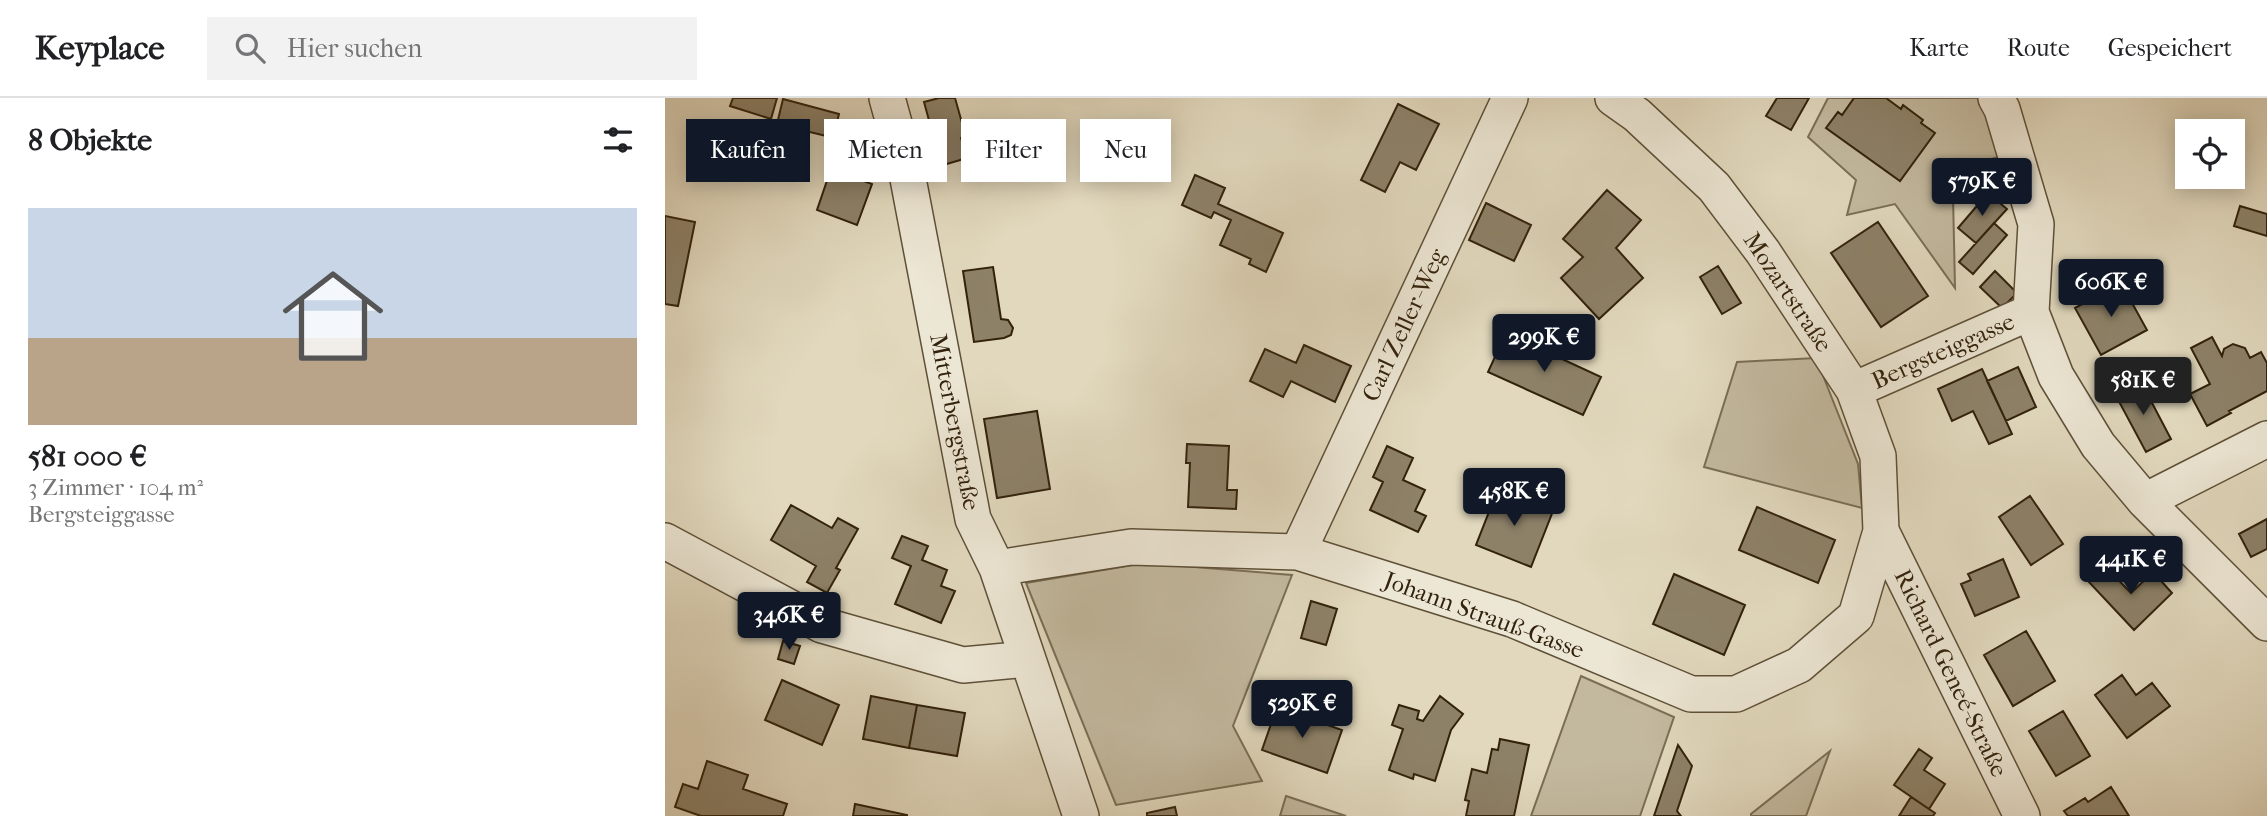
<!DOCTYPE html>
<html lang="de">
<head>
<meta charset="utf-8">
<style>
  body { margin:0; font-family:"IM FELL French Canon",serif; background:#f2f2f2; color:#202124; height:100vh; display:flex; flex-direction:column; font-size:26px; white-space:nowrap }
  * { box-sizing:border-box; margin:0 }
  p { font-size:23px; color:#757577 }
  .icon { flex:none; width:38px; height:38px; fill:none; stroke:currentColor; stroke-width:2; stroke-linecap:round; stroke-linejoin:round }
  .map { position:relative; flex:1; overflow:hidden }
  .sheet { display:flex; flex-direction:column; background:#fff; width:665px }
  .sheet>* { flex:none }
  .top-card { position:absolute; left:21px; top:21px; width:665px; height:63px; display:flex; gap:14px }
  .controls { position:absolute; left:1510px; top:21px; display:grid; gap:14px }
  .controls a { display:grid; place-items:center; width:70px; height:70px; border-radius:0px; background:#fff; box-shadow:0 4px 18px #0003; font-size:35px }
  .price { position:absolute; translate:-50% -60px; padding:0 16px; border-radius:7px; background:#111827; color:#fff; font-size:23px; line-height:46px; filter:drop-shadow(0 2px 4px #0008) }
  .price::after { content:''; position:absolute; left:50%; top:42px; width:21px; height:16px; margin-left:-10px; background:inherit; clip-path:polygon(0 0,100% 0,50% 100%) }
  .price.current { background:#222; color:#fff }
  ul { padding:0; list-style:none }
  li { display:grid; align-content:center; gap:14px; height:371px; padding:0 28px }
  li+li { border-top:2px solid #e0e0e0 }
  li span { display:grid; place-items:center; height:217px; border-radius:0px; color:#555 }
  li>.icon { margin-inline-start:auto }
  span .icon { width:126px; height:126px; fill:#fffc; stroke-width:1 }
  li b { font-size:30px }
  h2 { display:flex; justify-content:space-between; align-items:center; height:84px; padding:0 28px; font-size:30px }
  .chip { padding:0 24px; border-radius:0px; background:#fff; box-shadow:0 4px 18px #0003; font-size:24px; line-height:63px }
  .chip.current { background:#111827; color:#fff }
  header { display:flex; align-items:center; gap:42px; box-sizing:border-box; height:98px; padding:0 35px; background:#fff; border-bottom:2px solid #e0e0e0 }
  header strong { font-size:33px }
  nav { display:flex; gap:38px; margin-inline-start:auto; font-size:24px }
  .search { width:490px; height:63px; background:#f2f2f2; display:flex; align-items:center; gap:18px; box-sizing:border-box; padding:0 24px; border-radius:0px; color:#757577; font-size:26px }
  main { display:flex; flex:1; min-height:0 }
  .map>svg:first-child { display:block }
  .green { fill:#c3b99f; stroke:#7a6e56; stroke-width:2 }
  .building { fill:#8d8168; stroke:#32220c; stroke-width:2 }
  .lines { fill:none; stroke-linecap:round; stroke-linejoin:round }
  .minor-casing { stroke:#5e5038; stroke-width:38 }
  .minor { stroke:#ece6d4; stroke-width:35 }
  .labels { text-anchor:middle; stroke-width:5; stroke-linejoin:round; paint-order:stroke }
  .street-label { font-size:24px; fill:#32220c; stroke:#ece6d4 }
</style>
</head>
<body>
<header>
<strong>Keyplace</strong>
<div class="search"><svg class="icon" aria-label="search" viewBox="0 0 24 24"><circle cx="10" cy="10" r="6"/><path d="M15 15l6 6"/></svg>Hier suchen</div>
<nav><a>Karte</a><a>Route</a><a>Gespeichert</a></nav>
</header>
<main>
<section class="sheet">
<h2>8 Objekte<svg class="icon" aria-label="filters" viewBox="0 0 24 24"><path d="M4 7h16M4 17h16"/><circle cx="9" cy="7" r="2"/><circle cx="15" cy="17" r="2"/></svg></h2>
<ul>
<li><span style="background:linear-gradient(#c9d6e8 60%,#b9a48a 0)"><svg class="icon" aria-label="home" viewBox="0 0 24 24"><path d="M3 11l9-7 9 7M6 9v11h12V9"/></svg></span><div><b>581 000 €</b><p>3 Zimmer · 104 m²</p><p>Bergsteiggasse</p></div></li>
</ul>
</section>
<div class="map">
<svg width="1602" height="718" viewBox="0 0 1602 718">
  <rect width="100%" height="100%" fill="#e1d8bd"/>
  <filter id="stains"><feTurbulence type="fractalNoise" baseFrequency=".00286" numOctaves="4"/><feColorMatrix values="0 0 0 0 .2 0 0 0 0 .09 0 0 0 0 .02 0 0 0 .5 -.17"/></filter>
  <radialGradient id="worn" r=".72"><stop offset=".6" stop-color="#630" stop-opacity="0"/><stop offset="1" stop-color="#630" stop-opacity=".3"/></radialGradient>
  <path class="green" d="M1163,0h160l15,58 -41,10 -9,29 2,93 -60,-84 -48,11 9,-35 -48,-43z
    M1151,260l42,106 4,44 -158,-41 33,-105z
    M480,465l147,12 -59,151 29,55 -146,24 -90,-222z
    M916,578l93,41 -34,99h-109z
    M1165,653l-24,65h-55v-2z
    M621,698l60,20h-66z"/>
  <path class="building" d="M68,0h44l-6,21 -41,-13z
    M274,0h16l11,39 -5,1 6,20 -27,8 -5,-20 -7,2 -6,-22 8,-2 -6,-22z
    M1112,0h32l-18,32 -25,-14z
    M1189,0h32l15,11 2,-4 20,15 -2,3 14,10 -35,48 -74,-53 12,-16 4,3z
    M118,1l56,15 -2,8 24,4 2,19 -86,-21z
    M733,6l41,20 -23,46 -16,-8 -15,30 -24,-12z
    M166,71l41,15 -15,41 -40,-15z
    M530,77l30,13 -7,16 65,29 -17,39 -17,-8 2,-5 -31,-14 11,-25 -17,-8 -3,6 -29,-13z
    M942,92l34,30 -25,28 27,30 -44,41 -38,-41 22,-21 -20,-18z
    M1323,95l19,16 -31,34 -18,-15z
    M821,105l45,22 -17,36 -45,-21z
    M1575,108l27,8v22l-33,-10z
    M0,118l30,6 -17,84 -13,-2z
    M1213,124l50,74 -47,31 -50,-74z
    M1329,125l13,12 -34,39 -14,-12z
    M1053,168l23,37 -19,11 -22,-37z
    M328,169l8,52 7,1 5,8 -2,7 -7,3 -30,4 -11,-71z
    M1330,173l22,22 -15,15 -22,-21z
    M1456,185l26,47 -46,25 -26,-47z
    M841,235l95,44 -18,38 -95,-43z
    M1547,239l10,19 2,-7 9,-5 12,4 5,10 11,-6 6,11v28l-38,20 2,2 -24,13 -17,-32 20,-10 -19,-36z
    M639,247l47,21 -16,36 -44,-21 -8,16 -33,-16 15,-32 31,14z
    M1353,269l18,40 -30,14 -19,-40z
    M1317,271l30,65 -23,10 -16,-33 -21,10 -14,-32z
    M1476,284l30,57 -25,13 -30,-56z
    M372,313l13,78 -53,9 -13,-79z
    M522,346l42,2 -2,44h10l-1,19 -48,-2 2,-44h-4z
    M722,348l26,12 -10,22 22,10 -10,21 11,5 -8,16 -48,-22 13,-28 -10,-5z
    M833,391l55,22 -22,56 -55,-22z
    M1365,398l33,48 -32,21 -32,-48z
    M126,407l41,23 6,-10 20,11 -22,39 4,2 -13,23 -20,-11 9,-16 -45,-26z
    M1092,409l78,33 -17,43 -79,-33z
    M1602,421v30l-16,8 -12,-23z
    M237,438l26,10 -6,14 25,10 -6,16 14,5 -14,32 -46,-19 16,-38 -19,-8z
    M1338,461l16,38 -44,19 -14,-32 10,-4 -3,-6z
    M1439,467l27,28 22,-21 19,21 -38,37 -46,-49z
    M1009,476l71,31 -21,50 -71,-31z
    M646,503l26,8 -11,36 -25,-7z
    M1361,533l29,50 -42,25 -29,-51z
    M118,543l17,5 -6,18 -16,-5z
    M1457,577l14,20 16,-12 18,23 -43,32 -32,-43z
    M117,582l57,25 -17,40 -57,-25z
    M206,598l46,9 -8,43 -46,-9z
    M775,598l23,18 -12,16 -16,51 -21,-7 -1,5 -24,-9 14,-41 -11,-4 7,-20 20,6 -2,8 6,2z
    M252,607l48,8 -8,43 -48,-8z
    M612,609l65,23 -15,43 -65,-23z
    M1398,613l27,45 -34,20 -27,-45z
    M835,641l29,6 -15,71h-48l3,-15 -4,-1 7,-31 15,4 5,-24 6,1z
    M1013,647l14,21 -15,45 4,5h-27z
    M1254,651l13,9 -8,12 21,14 -16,25 -35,-24z
    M42,663l41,14 -5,14 44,15 -4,12h-82l-26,-9 8,-23 15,5z
    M1446,689l18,29h-61l-4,-5 21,-13 3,4z
    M1246,699l24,16 -2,3h-34z
    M190,706l52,11v1h-54z
    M510,709l2,9h-30v-3z"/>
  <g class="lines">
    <defs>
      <path id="minor" d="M222,0l18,65 68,356 24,49 84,248
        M1331,0l6,11 34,115 -5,88 25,64 42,69 47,56 122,122
        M1189,292l177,-78
        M1480,403l122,-62
        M1216,433l141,285
        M0,443l157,84 141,40 64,-6
        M633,454l212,-454
        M332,470l134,-21 167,5 214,67 179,75h45l63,-29 57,-49 25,-85 -3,-75 -24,-66 -91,-138 -49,-65 -77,-72 -24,-17"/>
    </defs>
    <use href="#minor" class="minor-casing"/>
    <use href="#minor" class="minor"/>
  </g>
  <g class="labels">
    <g class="street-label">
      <text transform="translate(1123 194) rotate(56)" y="8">Mozartstraße</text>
      <text transform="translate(739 227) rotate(-65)" y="8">Carl Zeller-Weg</text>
      <text transform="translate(1278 253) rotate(-24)" y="8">Bergsteiggasse</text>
      <text transform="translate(290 324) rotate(79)" y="8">Mitterbergstraße</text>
      <text transform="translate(819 517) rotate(20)" y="8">Johann Strauß-Gasse</text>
      <text transform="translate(1286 575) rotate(64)" y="8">Richard Geneé-Straße</text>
    </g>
  </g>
  <rect width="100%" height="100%" filter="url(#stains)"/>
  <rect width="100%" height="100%" fill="url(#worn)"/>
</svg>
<div class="controls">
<a><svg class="icon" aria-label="locate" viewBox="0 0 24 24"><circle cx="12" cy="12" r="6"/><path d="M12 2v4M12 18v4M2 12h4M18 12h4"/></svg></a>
</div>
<b class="price" style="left:1317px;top:120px">579K €</b>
<b class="price" style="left:1446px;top:221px">606K €</b>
<b class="price" style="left:879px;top:276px">299K €</b>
<b class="price current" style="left:1478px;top:319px">581K €</b>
<b class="price" style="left:849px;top:430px">458K €</b>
<b class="price" style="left:1466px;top:498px">441K €</b>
<b class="price" style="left:124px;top:554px">346K €</b>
<b class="price" style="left:637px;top:642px">529K €</b>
<div class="top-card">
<a class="chip current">Kaufen</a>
<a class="chip">Mieten</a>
<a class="chip">Filter</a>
<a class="chip">Neu</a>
</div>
</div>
</main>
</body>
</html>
